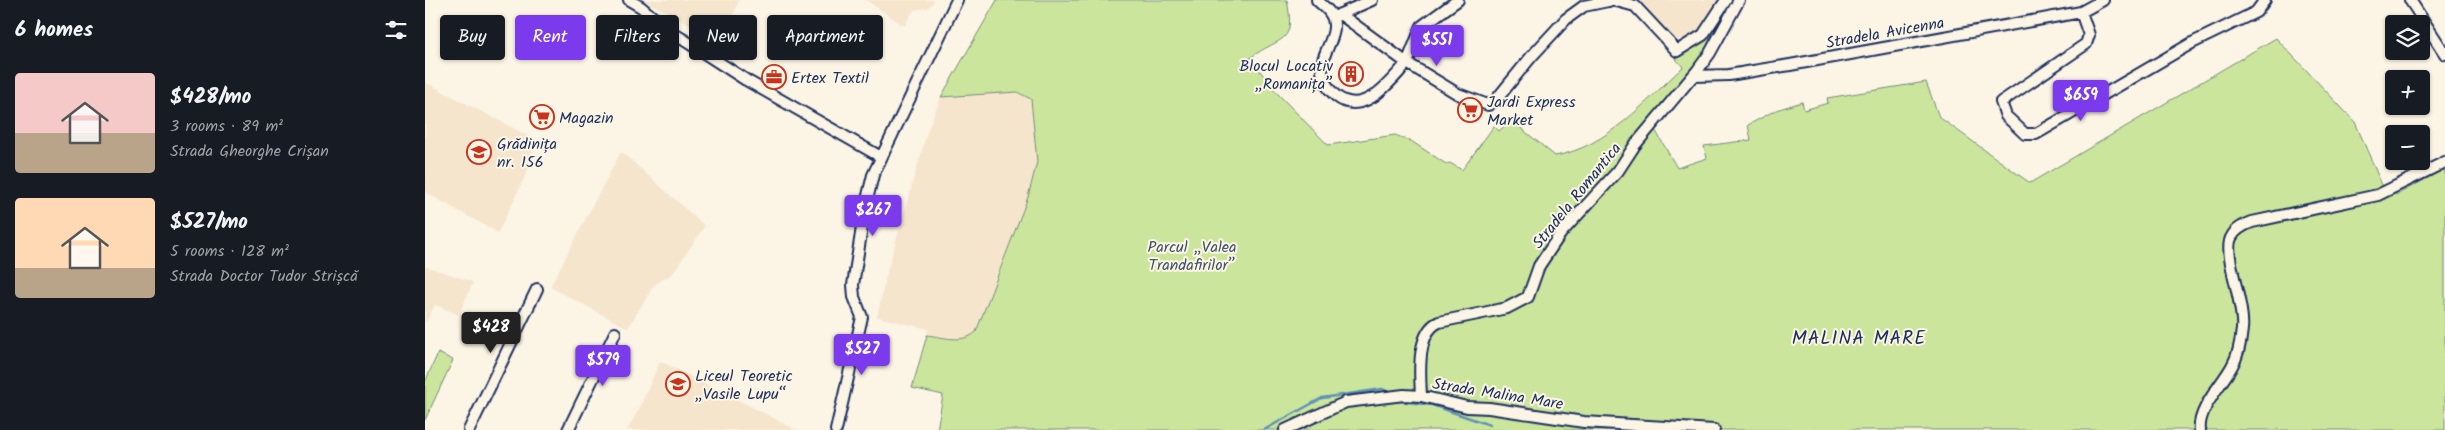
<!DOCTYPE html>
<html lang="en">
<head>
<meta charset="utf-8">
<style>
  body { margin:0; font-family:Kalam,sans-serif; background:#242831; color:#f1f3f6; height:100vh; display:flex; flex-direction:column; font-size:19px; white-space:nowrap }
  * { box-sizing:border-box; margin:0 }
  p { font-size:16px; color:#9ea1a6 }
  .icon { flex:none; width:28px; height:28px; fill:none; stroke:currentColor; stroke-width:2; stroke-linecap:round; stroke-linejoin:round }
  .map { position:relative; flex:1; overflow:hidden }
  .side { display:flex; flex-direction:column; background:#171b24; width:425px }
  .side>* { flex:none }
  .banner { position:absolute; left:15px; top:15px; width:475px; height:45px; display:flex; gap:10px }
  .controls { position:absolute; left:1960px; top:15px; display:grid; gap:10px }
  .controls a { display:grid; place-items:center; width:45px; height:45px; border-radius:5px; background:#171b24; box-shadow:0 1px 4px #0004; font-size:25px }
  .price { position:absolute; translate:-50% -42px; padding:0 11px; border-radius:5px; background:#7c3aed; color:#fff; font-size:16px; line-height:32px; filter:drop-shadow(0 1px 2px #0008) }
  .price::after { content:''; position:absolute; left:50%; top:30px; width:15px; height:11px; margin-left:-8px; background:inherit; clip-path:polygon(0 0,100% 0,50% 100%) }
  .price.current { background:#222; color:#fff }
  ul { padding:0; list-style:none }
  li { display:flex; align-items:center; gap:15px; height:125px; padding:0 15px }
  li span { display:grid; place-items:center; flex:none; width:140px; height:100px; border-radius:5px; color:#555 }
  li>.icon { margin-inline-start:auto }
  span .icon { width:60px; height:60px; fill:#fffc; stroke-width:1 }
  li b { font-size:21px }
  h2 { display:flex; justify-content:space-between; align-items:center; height:60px; padding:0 15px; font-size:21px }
  .tag { padding:0 18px; border-radius:5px; background:#171b24; box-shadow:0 1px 4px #0004; font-size:18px; line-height:45px }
  .tag.current { background:#7c3aed; color:#fff }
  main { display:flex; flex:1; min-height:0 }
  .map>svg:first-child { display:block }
  .built { fill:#f5e5cd }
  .green { fill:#cbe69c; stroke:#738a7d }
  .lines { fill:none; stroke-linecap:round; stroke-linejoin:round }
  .stream { stroke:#6192b7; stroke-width:2.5 }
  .minor-casing { stroke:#1b2f5e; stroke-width:14 }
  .minor { stroke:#fcf5e5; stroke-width:10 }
  .labels { text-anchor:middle; stroke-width:4; stroke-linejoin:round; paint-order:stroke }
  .street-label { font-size:16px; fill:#1b2f5e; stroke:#fcf5e5 }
  .poi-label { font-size:16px; fill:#1b2f5e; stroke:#fcf5e5; text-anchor:start }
  .park-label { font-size:16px; fill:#3e546a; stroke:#fcf5e5 }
  .quarter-label { font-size:19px; letter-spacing:1px; fill:#1b2f5e; stroke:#fcf5e5 }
</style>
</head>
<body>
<main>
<section class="side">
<h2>6 homes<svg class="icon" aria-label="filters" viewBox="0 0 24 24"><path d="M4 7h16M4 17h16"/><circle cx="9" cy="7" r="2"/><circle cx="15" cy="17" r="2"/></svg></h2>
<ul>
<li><span style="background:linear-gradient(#f6c9c9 60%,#b9a48a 0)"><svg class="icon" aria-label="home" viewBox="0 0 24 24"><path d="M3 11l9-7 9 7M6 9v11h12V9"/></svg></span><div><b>$428/mo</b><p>3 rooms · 89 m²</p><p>Strada Gheorghe Crișan</p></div></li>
<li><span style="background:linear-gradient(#ffd9b3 70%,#b9a48a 0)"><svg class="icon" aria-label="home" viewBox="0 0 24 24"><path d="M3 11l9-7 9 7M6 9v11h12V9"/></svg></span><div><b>$527/mo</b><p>5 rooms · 128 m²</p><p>Strada Doctor Tudor Strișcă</p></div></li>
</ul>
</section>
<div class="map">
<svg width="2020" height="430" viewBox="0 0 2020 430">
  <rect width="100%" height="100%" fill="#fcf5e5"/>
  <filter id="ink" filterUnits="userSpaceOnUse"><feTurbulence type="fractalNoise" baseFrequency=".02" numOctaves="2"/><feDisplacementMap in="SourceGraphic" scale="10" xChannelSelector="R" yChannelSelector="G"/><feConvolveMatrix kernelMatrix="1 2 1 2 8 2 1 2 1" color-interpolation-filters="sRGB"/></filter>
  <g filter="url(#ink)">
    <path class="built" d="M218,0h96l-16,41z
      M441,0h69l-7,8 -14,2 -10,16z
      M1212,0h82l-21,32 -15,9 -9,-3z
      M0,82l109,57 -3,25 -33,69 -73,-41z
      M592,92l14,7 6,62 -9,36 -52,135 -6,6 -7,1 -36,-4 1,-6 -51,-12 10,-45 41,-143 13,-32z
      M195,153h3l82,73 -33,48 -18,11 -26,43 -78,-41z
      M0,266l48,16 -14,33 -24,-10 -10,19z
      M235,361l108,54 28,15h-169l13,-23z"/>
    <path class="green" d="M572,0h290c9,46 -6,35 -37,58l27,35 51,52 67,-10 16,6 35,23 4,-1 12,7 32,-44 5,5 12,-11 44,36c52,-9 91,-55 128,-89l-7,-8 36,-25 -9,21 -53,66 27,47 30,-10 -3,-12 47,-6 -3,-15 28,-15 26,-8 2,8 24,-7 -1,-5 99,-16 13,35 91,66 246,-145 79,84 27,63 14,10 49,-26v261h-1508l6,-35 -31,-7 15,-53c17,2 36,9 49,-3l52,-135 9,-35 -6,-63 -14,-7 -76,5z
      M13,353l15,7 -28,60v-38z"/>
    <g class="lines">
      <path class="stream" d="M967,400l40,5 58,20
        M839,430l58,-32 60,-9 3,1"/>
      <defs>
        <path id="minor" d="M204,0l12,7 26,22 79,51 135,77
          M892,0c8,8 17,13 17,25 1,15 -13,29 -12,44 0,11 6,20 14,27 27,22 54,-14 71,-33l51,31 30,11 8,-5 35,-43 35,-38 18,-13 29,-6 22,6 42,45 26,-16 23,-35
          M1985,0l35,54
          M1656,12l8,23 -3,9 -85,58 5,14 19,18h11l156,-91 64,-31 9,-12
          M915,14l67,49 15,-37 36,-26
          M911,16l36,-16
          M1269,76l35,-1 61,-10 291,-53 22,-12
          M996,396c-1,-21 -5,-64 18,-74l68,-14 21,-11 11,-31 22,-33 57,-62 17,-26 62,-74 13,-18 29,-53
          M44,430l68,-141
          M143,430l47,-97
          M411,430l26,-113 -8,-20 -1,-12 12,-77 8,-33 84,-175
          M860,430l61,-28 58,-7 17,1 46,11 22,1 95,14 130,8
          M1775,430c-3,-20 23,-47 32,-64 6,-10 9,-26 10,-37 3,-24 -19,-75 -11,-91 4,-9 13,-13 21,-16l126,-27 67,-33"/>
      </defs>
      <use href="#minor" class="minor-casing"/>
      <use href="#minor" class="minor"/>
    </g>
  </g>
  <defs>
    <symbol id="building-ring" viewBox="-11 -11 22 22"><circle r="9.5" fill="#fcf5e5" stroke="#c8321e" stroke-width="1.5"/><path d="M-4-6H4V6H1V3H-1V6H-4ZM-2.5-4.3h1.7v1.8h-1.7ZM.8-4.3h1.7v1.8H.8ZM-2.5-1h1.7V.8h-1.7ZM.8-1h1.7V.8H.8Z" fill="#c8321e"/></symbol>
    <symbol id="office-ring" viewBox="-11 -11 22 22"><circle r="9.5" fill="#fcf5e5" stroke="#c8321e" stroke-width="1.5"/><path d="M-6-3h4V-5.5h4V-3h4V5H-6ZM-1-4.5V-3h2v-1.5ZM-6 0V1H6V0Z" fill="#c8321e"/></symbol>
    <symbol id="supermarket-ring" viewBox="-11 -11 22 22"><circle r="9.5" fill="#fcf5e5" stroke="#c8321e" stroke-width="1.5"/><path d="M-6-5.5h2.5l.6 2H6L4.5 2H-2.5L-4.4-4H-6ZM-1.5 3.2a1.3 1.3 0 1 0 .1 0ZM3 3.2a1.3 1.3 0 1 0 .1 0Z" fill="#c8321e"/></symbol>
    <symbol id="school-ring" viewBox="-11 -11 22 22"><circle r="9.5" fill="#fcf5e5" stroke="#c8321e" stroke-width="1.5"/><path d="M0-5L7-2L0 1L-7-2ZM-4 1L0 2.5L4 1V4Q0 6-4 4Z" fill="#c8321e"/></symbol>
  </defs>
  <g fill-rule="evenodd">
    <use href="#building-ring" x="912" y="60" width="28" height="28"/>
    <use href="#office-ring" x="335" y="63" width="28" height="28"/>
    <use href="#supermarket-ring" x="1031" y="96" width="28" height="28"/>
    <use href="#supermarket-ring" x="103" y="103" width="28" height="28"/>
    <use href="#school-ring" x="40" y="138" width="28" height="28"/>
    <use href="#school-ring" x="239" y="370" width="28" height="28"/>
  </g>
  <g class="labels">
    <g class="street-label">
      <text transform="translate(1460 32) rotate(-10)" y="6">Stradela Avicenna</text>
      <text transform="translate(1151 195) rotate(-51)" y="6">Stradela Romantica</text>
      <text transform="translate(1073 393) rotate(9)" y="6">Strada Malina Mare</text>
    </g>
    <g class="poi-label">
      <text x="908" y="71" text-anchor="end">Blocul Locativ<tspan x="908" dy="18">„Romanița”</tspan></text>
      <text x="366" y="83">Ertex Textil</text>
      <text x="1062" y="107">Jardi Express<tspan x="1062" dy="18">Market</tspan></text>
      <text x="134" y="123">Magazin</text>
      <text x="72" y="149">Grădinița<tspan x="72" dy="18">nr. 156</tspan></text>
      <text x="270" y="381">Liceul Teoretic<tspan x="270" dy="18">„Vasile Lupu“</tspan></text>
    </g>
    <g class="park-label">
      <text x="767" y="252">Parcul „Valea<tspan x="767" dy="18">Trandafirilor”</tspan></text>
    </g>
    <g class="quarter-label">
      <text x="1434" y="344">MALINA MARE</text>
    </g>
  </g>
</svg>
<div class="controls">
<a><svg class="icon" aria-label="layers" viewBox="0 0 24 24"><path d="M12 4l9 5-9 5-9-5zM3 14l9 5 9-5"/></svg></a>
<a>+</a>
<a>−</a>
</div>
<b class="price" style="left:1012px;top:67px">$551</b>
<b class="price" style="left:1656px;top:122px">$659</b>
<b class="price" style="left:448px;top:237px">$267</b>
<b class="price current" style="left:66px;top:354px">$428</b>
<b class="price" style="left:437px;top:376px">$527</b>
<b class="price" style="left:178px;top:387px">$579</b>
<div class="banner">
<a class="tag">Buy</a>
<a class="tag current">Rent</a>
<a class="tag">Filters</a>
<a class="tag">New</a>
<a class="tag">Apartment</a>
</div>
</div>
</main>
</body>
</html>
